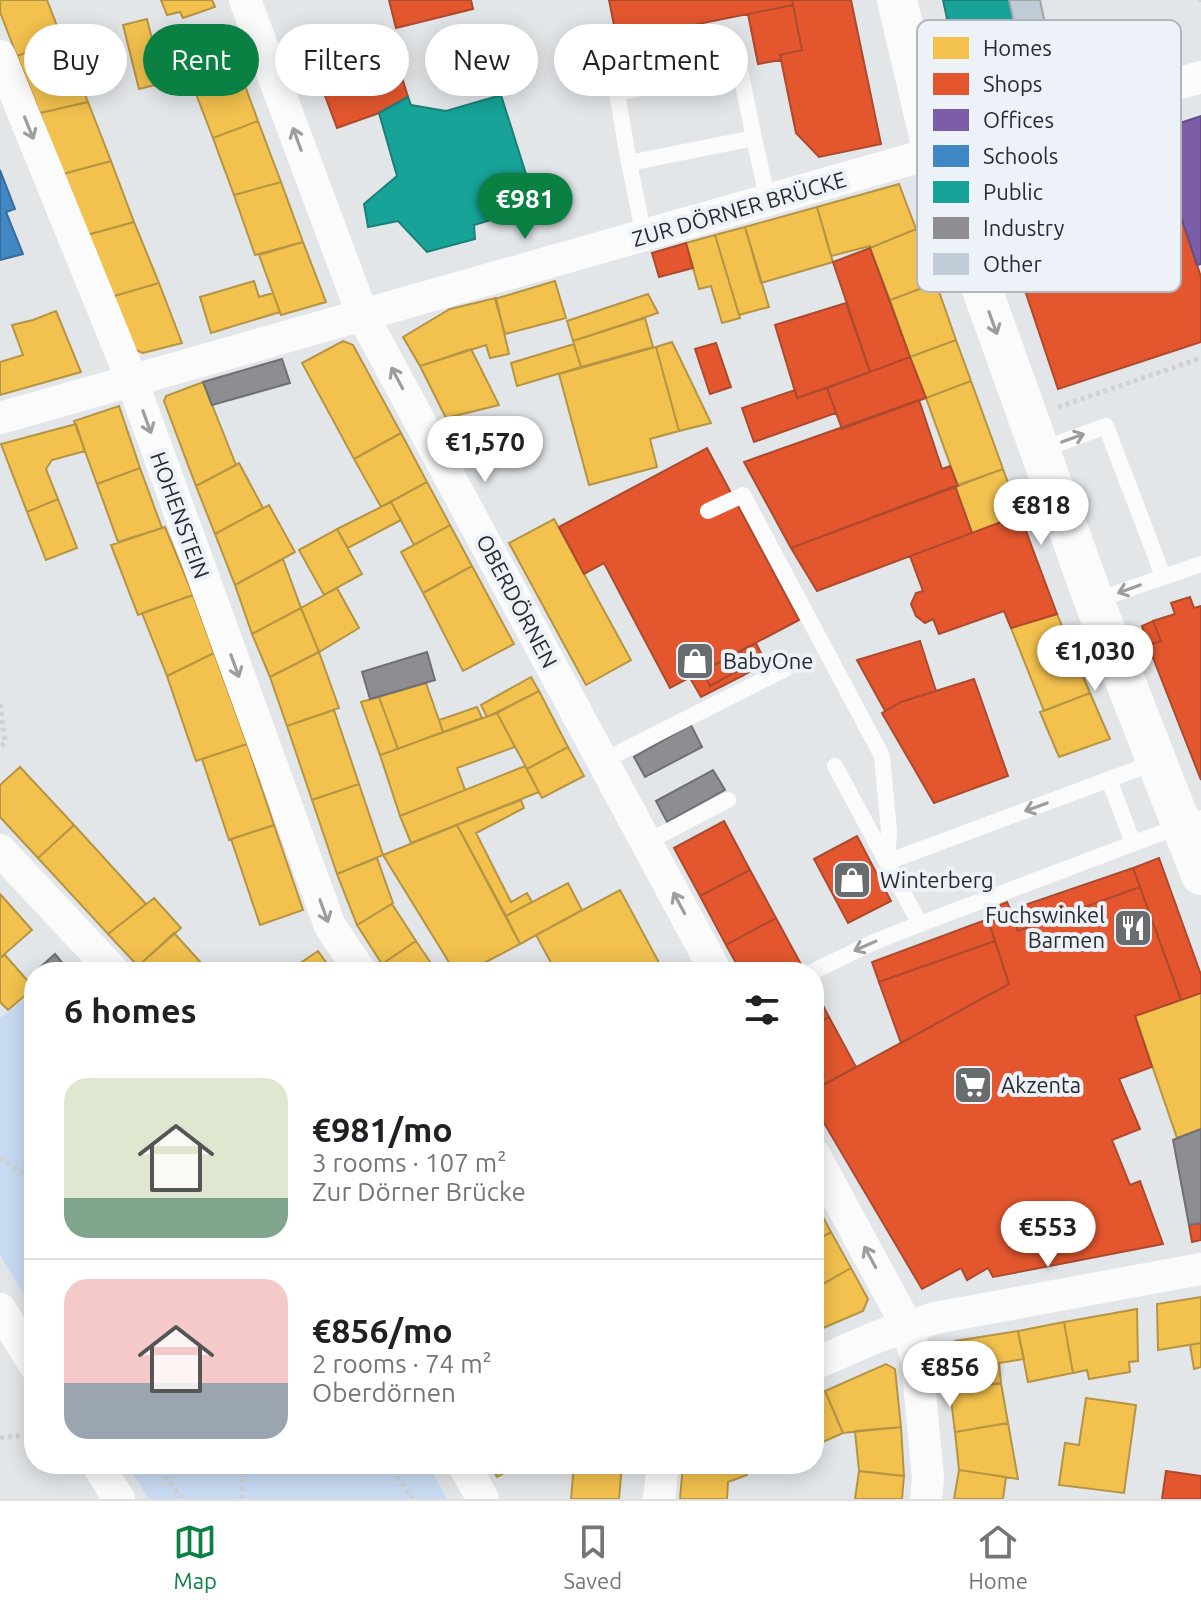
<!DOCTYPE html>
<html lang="en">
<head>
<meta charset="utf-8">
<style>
  body { margin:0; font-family:Ubuntu,sans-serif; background:#f2f2f2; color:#202124; height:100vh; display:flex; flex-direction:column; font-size:30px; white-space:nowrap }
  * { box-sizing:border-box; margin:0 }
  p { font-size:26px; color:#757577 }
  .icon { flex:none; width:44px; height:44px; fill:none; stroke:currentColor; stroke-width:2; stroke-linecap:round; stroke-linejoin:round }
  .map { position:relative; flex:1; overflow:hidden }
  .side { position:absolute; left:24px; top:962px; width:800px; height:512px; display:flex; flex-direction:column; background:#fff; border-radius:32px; box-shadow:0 4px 20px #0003 }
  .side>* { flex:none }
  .guide { position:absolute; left:24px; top:24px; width:800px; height:72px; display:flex; gap:16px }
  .price { position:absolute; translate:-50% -68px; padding:0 18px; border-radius:28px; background:#fff; color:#222; font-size:26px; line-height:52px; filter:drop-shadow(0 2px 4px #0008) }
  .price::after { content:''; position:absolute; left:50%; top:48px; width:24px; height:18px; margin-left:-12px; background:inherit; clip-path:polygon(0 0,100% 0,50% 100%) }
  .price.active { background:#0b8043; color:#fff }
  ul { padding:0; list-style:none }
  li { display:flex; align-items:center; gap:24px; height:200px; padding:0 40px }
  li+li { border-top:2px solid #e0e0e0 }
  li span { display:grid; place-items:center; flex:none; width:224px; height:160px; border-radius:24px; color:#555 }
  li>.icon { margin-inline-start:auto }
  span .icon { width:96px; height:96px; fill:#fffc; stroke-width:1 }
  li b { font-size:34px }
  h2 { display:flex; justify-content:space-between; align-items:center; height:96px; padding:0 40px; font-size:34px }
  .tag { padding:0 28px; border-radius:36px; background:#fff; box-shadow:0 4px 20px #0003; font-size:28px; line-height:72px }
  .tag.active { background:#0b8043; color:#fff }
  .menu { display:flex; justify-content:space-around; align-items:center; height:112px; border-top:2px solid #e0e0e0; background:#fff; font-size:22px; color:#757577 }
  .menu a { display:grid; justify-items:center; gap:4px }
  .menu .active { color:#0b8043 }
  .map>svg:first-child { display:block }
  .green { fill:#c8dbf3 }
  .homes { fill:#f2c14e; stroke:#b59444; stroke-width:2 }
  .shops { fill:#e4572e; stroke:#ac4a2e; stroke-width:2 }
  .offices { fill:#7b5ea7; stroke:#624e82; stroke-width:2 }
  .schools { fill:#3f88c5; stroke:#386c97; stroke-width:2 }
  .public { fill:#17a398; stroke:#1c7f78; stroke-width:2 }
  .industry { fill:#8d8d92; stroke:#6f6f74; stroke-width:2 }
  .building { fill:#c0cbd8; stroke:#a2a5a7; stroke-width:2 }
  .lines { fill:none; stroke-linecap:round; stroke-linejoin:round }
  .path { stroke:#d0d1d2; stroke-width:5; stroke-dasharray:4 4; stroke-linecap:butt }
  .service { stroke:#fbfbfc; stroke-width:16 }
  .minor { stroke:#fbfbfc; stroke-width:32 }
  .tertiary { stroke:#fbfbfc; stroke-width:40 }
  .oneway { stroke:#9c9d9f }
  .labels { text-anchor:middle; stroke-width:8; stroke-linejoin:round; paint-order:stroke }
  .street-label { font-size:22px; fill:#282a2d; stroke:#edf2f9 }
  .poi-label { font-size:22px; fill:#282a2d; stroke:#edf2f9; text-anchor:start }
  .key { fill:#edf2f9; stroke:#b2b6bc; stroke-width:2 }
  .key-label { font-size:22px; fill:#282a2d }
</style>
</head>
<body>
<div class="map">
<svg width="1201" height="1499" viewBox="0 0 1201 1499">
  <rect width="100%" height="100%" fill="#e3e6e9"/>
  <path class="green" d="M34,992v319l-34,-56v-237z
    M127,1464h301l19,35h-298z"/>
  <path class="homes" d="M0,0h47l15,39 -45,17 -17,-44z
    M161,0h51l3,7 -32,11 -3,-6 -13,3z
    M147,19l16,64 -24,6 -16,-64z
    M62,39l26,63 -48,11 -23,-57z
    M237,64l21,57 -45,17 -24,-62z
    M88,102l23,59 -48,13 -23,-61z
    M258,121l23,61 -47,13 -21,-57z
    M111,161l23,61 -47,13 -24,-61z
    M281,182l22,60 -48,13 -21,-60z
    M899,184l17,45 -46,19v-2l-39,10 -14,-49z
    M817,207l16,55 -72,21 -16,-56z
    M134,222l25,61 -48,14 -24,-62z
    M745,227l24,80 -30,8 -24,-80z
    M916,229l20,54 -46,17 -20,-52z
    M715,235l25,83 -18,5 -11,-37 -12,3 -13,-46z
    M303,242l23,60 -45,13 -22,-60z
    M254,281l5,16 14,-4 7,19 -69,21 -11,-36z
    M555,281l11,37 -61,16 -10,-35z
    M159,283l23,60 -39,10 -10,-4 -22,-52z
    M936,283l20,57 -46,17 -20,-57z
    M648,294l10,19 -85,28 -6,-20z
    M496,298l13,56 -19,4 -4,-13 -66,21 -17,-29 47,-28z
    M56,311l25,61 -81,23v-33l23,-7 -11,-30 21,-5z
    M645,318l8,29 -72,20 -8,-26z
    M956,340l15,41 -45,17 -16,-41z
    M343,341l10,4 48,88 -47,26 -52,-96z
    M672,342l39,81 -32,8 -23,-84z
    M574,344l7,23 -64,19 -6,-23z
    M656,347l23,84 -29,8 7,28 -68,18 -30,-111z
    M471,349l28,56 -53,13 -26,-52z
    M971,381l32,88 -45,17 -32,-88z
    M203,382l33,83 -40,21 -32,-85 2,-5z
    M119,406l21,62 -43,16 -23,-63z
    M76,424l9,27 -33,9 -6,9 12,30 -31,13 -26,-68z
    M401,433l26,49 -46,25 -27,-48z
    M239,463l24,45 -48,26 -19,-48z
    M140,468l22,60 -44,14 -21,-58z
    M1003,469l17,46 -48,18 -17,-47z
    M427,482l23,43 -36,20 -23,-43z
    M58,499l19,49 -31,12 -19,-48z
    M391,502l10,18 -53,28 -11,-19z
    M269,505l26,47 -60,33 -20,-51z
    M554,519l77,141 -45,25 -77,-142z
    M450,525l22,41 -49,27 -22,-41z
    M165,527l28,68 -55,20 -27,-70z
    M337,529l25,45 -38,21 -25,-45z
    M283,559l18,49 -49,26 -17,-49z
    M472,566l42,78 -51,27 -40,-78z
    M337,588l22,40 -40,24 -18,-44z
    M193,595l21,58 -47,23 -25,-63z
    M301,608l18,44 -49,25 -18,-43z
    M1057,614l33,79 -46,18 -33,-83z
    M319,652l20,56 -52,18 -17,-49z
    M214,653l33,91 -51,17 -29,-85z
    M531,677l8,14 -52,26 -6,-12z
    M426,683l17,49 -45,17 -19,-52z
    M539,691l29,56 -41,22 -30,-56z
    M1090,693l20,46 -51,18 -19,-45z
    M379,697l19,52 -18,6 -19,-53z
    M477,707l5,11 -39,14 -4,-12z
    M334,710l25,74 -47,16 -25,-74z
    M497,713l18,34 -58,21 8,22 -65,26 -20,-61z
    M247,744l27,81 -45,15 -27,-81z
    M568,747l16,29 -42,22 -15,-29z
    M525,766l14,26 -128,51 -11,-27z
    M20,767l54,58 -36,33 -38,-41v-32z
    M359,784l24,71 -46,19 -25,-74z
    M521,800l3,8 -48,25 35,69 16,-9 5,9 -26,14 -49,-91z
    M74,825l72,79 -38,30 -70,-76z
    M274,825l29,85 -43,15 -29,-86z
    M457,825l63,119 -53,28h-12l-72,-117z
    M377,858l16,45 -36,22 -20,-51z
    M568,883l14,27 -62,34 -14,-28z
    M620,890l44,82h-108l-20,-37z
    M0,894l32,36 -32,28z
    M154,898l27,30 -43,38 -30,-32z
    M392,904l24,37 -34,23 -25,-39z
    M174,933l30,33 -6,6h-55l-5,-6z
    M416,941l21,31h-50l-5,-8z
    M318,951l15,21h-46z
    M5,955l29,33 -26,22 -8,-8v-44z
    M1201,993v136l-24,9 -42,-122z
    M814,1200l17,32 -17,10z
    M831,1232l20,36 -37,21v-47z
    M851,1268l17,31 -5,12 -49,21v-43z
    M1201,1297v46l-43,7 -1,-46z
    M1137,1309l1,52 -9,1 1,10 -41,7 -2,-9 -14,3 -9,-51z
    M1064,1322l9,51 -45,9 -10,-51z
    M1018,1331l6,28 -25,4 2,20 -51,8 -2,-39 7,-11z
    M1201,1343v24l-7,2 -4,-24z
    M886,1364l9,5 6,58 -58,6 -18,-42z
    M1001,1383l7,40 -53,9 -5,-41z
    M825,1391l18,42 -29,13v-51z
    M1086,1398l50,7 -12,88 -65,-8 6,-42 14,2z
    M1008,1423l10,56 -59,-9 -4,-38z
    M901,1427l3,49 -45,-5 -4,-40z
    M490,1464h30l-23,13z
    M574,1464h48l-3,35h-48z
    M683,1464h59l5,11 -19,7 -1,17h-47z
    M959,1470l47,7 -3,22h-49z
    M859,1471l45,5 -2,23h-47z"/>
  <path class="shops" d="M389,0h82l2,9 -77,19z
    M609,0h183l1,5 -105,21 5,25 -71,14z
    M792,0h59l30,144 -62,13 -23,-24 -16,-78 22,-5z
    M793,5l9,45 -22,5 1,5 -23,4 -10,-50z
    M389,35l19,62 -29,16 -42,15 -16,-43 -15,2 -15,-28z
    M1153,132l48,145v65l-143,47 -68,-203z
    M686,243l7,25 -34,9 -7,-24z
    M870,248l40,109 -40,15 -37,-110z
    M846,303l24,69 -73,26 -22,-73z
    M716,343l15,44 -21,7 -15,-45z
    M910,357l16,41 -84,31 -15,-41z
    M827,388l9,25 -82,29 -12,-34 53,-18 2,8z
    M919,400l23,69 8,-3 8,20 -167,62 -47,-86z
    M707,448l92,172 -129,68 -66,-125 -20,11 -25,-47z
    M955,486l17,47 -155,58 -26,-43z
    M1020,515l37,99 -46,14 -7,-17 -65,23 -6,-15 -8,4 -9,-7 -5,-12 5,-11 7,-2 -13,-35z
    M1190,597l4,11 7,-2v174l-53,-135 13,-4 -8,-20 22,-7 -4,-11z
    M1153,621l8,20 -13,4 -6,-19z
    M920,641l16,50 -35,11 -16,9 -28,-51z
    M756,643l10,20 -22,12 -3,-6 -31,17 -7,-15z
    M741,669l3,6 -43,22 -11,-19 13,-7 7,15z
    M974,679l34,97 -74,27 -52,-90 19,-11z
    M724,821l26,49 -50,26 -26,-48z
    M857,836l34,65 -43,22 -34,-64z
    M1159,858l42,117v18l-20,7 -48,-132z
    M1133,868l7,19 -122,44 -8,-21z
    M750,870l26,48 -50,27 -26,-49z
    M1140,887l41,113 -46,16 17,51 -33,12 21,50 -28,11 18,45 10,-4 23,63 -170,33 -5,-9 -21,12 -6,-12 -39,21 -108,-183v-16l195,-106 -20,-61 23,-9 6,17z
    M1007,902l5,12 -23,9 -4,-12z
    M776,918l26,48 -11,6h-50l-15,-27z
    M988,919l7,22 -116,41 -7,-20z
    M995,941l14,43 -108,59 -22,-61z
    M814,988l15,29 -15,8z
    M829,1017l27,50 -42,23v-65z
    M1201,1223v17l-9,2 -3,-17z
    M1166,1471l35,5v23h-39z"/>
  <path class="offices" d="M1201,116v148l-4,1 -44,-133z"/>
  <path class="schools" d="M0,170l15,39 -9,3 17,42 -23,6z"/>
  <path class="public" d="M943,0h66l15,69 -63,14z
    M501,95l31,98 -11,18 -47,14 1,14 -48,13 -29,-31 -30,6 -4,-23 33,-28 -18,-63 29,-16 3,8 35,6z"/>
  <path class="industry" d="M282,359l8,24 -78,22 -9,-23z
    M427,652l8,28 -65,19 -8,-27z
    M691,725l11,22 -57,30 -11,-20z
    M713,770l12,20 -58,32 -11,-21z
    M55,954l9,11 -8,7h-21z
    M1201,1129v94l-12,2 -16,-85z"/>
  <path class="building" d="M1009,0h31l19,89 -53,11 -5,-25 23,-6z"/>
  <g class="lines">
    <path class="path" d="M1201,0v2
      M1058,407l143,-49
      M0,704l5,39 -5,4
      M0,1158l34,21
      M0,1438l34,-4
      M155,1464l28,35
      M387,1464l26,35
      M242,1499v-35"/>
    <path class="service" d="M629,163l-12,-70 123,-23 14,68
      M644,236l-15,-73 125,-25 14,63
      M1041,450l65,-24 57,150
      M708,511l35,-16 139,261 7,75 -2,31
      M1094,601l107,-37
      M603,761l184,-93
      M835,766l85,158
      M1109,780l24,63
      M647,842l81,-42
      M887,862l269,-100
      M812,972l62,-30 46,-18 281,-106"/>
    <path class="minor" d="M245,0l118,316 353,656
      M0,56l131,322 199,548 31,46
      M0,418l1201,-341
      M0,850l114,122
      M814,1154l93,172 10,35 11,117 -2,21
      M0,1309l34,55
      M814,1364l65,-28 56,-18 266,-49
      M97,1464l22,35
      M463,1464l20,35
      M659,1499l4,-35"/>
    <path class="tertiary" d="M897,0l36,153 161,448 107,274"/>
  </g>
  <defs><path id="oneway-shaft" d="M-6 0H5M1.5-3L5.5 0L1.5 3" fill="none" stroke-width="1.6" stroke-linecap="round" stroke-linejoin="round" transform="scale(2)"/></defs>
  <g class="oneway">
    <use href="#oneway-shaft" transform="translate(29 128) rotate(68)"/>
    <use href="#oneway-shaft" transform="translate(297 139) rotate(-110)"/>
    <use href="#oneway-shaft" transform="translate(993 323) rotate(70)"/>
    <use href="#oneway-shaft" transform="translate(397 378) rotate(-118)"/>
    <use href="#oneway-shaft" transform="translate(147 422) rotate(70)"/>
    <use href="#oneway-shaft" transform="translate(1073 438) rotate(-20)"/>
    <use href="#oneway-shaft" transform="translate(1129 589) rotate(160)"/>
    <use href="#oneway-shaft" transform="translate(235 666) rotate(70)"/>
    <use href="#oneway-shaft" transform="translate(1036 807) rotate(160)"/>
    <use href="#oneway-shaft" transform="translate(679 903) rotate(-118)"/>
    <use href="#oneway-shaft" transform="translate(324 911) rotate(70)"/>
    <use href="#oneway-shaft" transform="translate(865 946) rotate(156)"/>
    <use href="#oneway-shaft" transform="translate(870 1257) rotate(-118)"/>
  </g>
  <defs>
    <symbol id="shop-square" viewBox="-11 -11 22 22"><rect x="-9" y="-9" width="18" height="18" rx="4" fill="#696c6f" stroke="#edf2f9"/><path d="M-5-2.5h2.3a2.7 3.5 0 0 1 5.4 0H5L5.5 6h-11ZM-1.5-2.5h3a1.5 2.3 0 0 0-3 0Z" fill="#fff"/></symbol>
    <symbol id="restaurant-square" viewBox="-11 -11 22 22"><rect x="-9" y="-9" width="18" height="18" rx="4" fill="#696c6f" stroke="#edf2f9"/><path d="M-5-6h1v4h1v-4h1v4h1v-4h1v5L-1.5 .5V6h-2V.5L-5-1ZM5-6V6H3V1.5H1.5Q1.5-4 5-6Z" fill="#fff"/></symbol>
    <symbol id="supermarket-square" viewBox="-11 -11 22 22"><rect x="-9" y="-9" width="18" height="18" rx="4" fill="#696c6f" stroke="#edf2f9"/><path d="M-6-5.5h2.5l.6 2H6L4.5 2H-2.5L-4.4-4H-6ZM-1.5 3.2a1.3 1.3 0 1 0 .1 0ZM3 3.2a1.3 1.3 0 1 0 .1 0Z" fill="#fff"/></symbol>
  </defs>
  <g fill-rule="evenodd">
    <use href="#shop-square" x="673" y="639" width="44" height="44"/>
    <use href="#shop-square" x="830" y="858" width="44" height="44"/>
    <use href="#restaurant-square" x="1111" y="906" width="44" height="44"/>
    <use href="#supermarket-square" x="951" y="1063" width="44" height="44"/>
  </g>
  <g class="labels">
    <g class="street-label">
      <text transform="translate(739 209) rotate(-16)" y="8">ZUR DÖRNER BRÜCKE</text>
      <text transform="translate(180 515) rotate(70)" y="8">HOHENSTEIN</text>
      <text transform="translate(517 601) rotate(62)" y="8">OBERDÖRNEN</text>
    </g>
    <g class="poi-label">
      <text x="723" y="669">BabyOne</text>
      <text x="880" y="888">Winterberg</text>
      <text x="1105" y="923" text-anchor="end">Fuchswinkel<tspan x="1105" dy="25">Barmen</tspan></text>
      <text x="1001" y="1093">Akzenta</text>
    </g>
  </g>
  <rect x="917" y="20" width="264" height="272" rx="12" class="key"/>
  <rect x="933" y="37" width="36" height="22" fill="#f2c14e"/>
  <rect x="933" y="73" width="36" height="22" fill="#e4572e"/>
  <rect x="933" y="109" width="36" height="22" fill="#7b5ea7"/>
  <rect x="933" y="145" width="36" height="22" fill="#3f88c5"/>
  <rect x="933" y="181" width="36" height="22" fill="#17a398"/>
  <rect x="933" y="217" width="36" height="22" fill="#8d8d92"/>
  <rect x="933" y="253" width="36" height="22" fill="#c0cbd8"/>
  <g class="key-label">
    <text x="983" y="56">Homes</text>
    <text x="983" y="92">Shops</text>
    <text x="983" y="128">Offices</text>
    <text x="983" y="164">Schools</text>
    <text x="983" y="200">Public</text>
    <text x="983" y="236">Industry</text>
    <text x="983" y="272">Other</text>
  </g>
</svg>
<b class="price active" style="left:525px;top:241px">€981</b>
<b class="price" style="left:485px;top:484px">€1,570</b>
<b class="price" style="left:1041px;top:547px">€818</b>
<b class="price" style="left:1095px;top:693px">€1,030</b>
<b class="price" style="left:1048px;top:1269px">€553</b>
<b class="price" style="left:950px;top:1409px">€856</b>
<div class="guide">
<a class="tag">Buy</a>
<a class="tag active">Rent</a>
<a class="tag">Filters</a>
<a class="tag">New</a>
<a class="tag">Apartment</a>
</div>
<section class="side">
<h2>6 homes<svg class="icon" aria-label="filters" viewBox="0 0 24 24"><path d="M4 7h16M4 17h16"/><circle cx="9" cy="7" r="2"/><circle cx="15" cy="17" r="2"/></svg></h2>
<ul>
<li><span style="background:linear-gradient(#dfe7d0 75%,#7fa58c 0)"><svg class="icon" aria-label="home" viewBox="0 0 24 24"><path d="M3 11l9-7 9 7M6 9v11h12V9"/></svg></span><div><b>€981/mo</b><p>3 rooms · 107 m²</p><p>Zur Dörner Brücke</p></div></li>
<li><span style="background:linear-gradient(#f6c9c9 65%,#9aa5b1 0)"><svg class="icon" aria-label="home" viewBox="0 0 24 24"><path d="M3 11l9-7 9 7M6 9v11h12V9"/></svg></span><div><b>€856/mo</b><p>2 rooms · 74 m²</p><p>Oberdörnen</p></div></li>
</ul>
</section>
</div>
<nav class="menu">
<a class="active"><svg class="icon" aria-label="map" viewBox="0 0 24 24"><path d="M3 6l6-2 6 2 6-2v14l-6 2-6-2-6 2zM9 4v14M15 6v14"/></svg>Map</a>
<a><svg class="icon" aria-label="saved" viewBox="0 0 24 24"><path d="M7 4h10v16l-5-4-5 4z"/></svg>Saved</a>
<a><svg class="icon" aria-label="home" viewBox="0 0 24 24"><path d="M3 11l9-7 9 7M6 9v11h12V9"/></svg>Home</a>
</nav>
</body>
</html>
